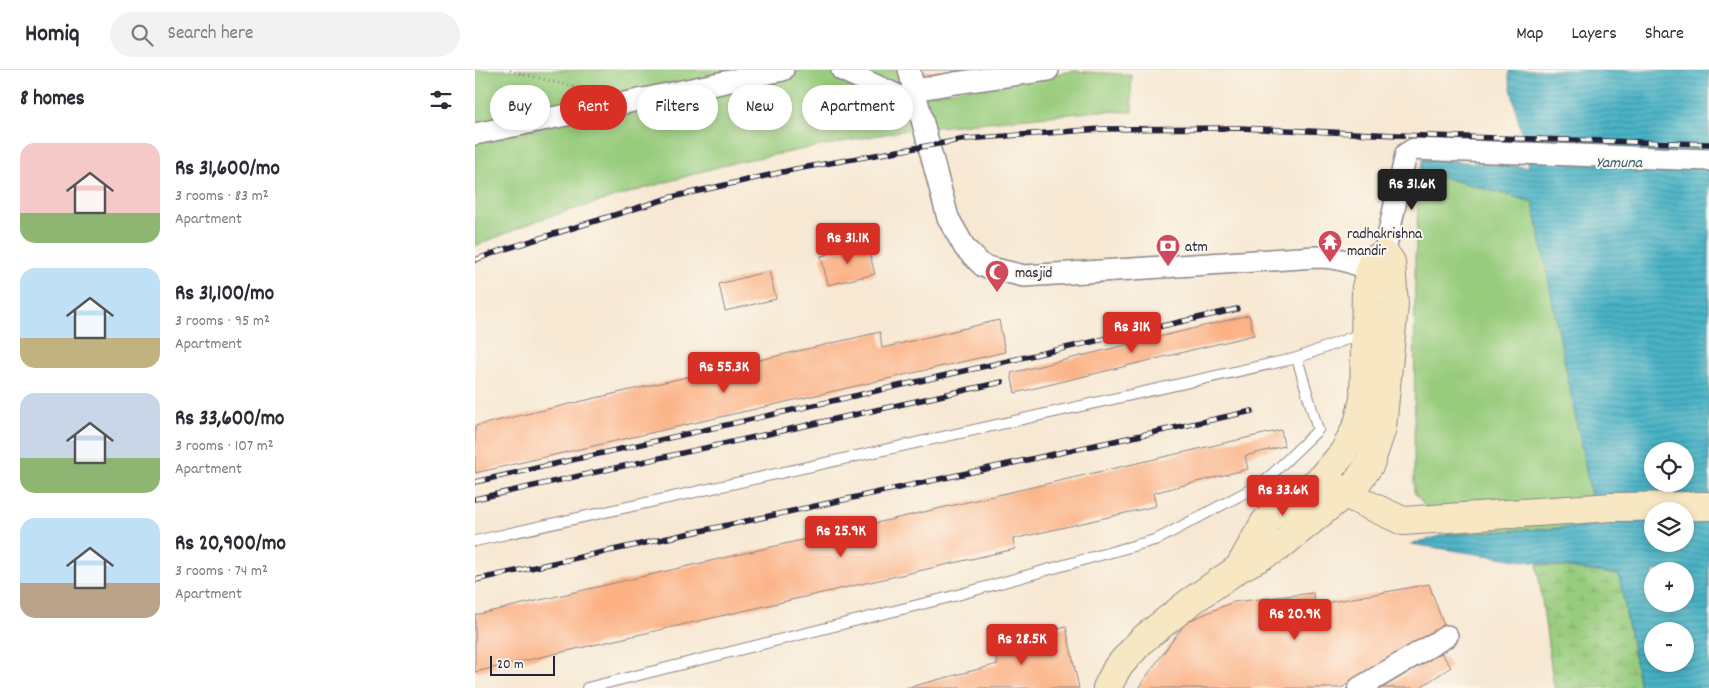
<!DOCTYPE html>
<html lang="en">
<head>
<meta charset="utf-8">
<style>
  body { margin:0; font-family:Dekko,sans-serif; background:#f2f2f3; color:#2b2b33; height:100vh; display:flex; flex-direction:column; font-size:19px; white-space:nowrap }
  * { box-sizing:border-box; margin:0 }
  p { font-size:16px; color:#7c7c81 }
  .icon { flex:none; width:28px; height:28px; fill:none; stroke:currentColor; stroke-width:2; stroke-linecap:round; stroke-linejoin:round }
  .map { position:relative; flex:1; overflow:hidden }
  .side { display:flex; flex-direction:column; background:#fff; width:475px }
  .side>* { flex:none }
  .hud { position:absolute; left:15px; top:15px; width:475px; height:45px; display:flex; gap:10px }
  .buttons { position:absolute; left:1169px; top:372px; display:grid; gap:10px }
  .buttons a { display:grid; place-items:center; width:50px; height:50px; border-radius:50%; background:#fff; box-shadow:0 2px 8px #0003; font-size:25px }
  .scale { position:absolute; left:15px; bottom:12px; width:65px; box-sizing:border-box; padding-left:5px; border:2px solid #22223b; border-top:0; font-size:14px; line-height:18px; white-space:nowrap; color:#22223b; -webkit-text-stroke:4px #fbf7ec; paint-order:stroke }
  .price { position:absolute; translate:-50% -42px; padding:0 11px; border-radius:5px; background:#d93025; color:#fff; font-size:16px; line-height:32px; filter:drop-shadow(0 1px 2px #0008) }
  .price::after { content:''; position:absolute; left:50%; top:30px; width:15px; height:11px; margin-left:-8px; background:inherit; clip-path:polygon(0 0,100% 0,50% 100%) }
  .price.selected { background:#222; color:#fff }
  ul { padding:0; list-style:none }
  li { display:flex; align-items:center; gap:15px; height:125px; padding:0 20px }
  li span { display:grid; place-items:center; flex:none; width:140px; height:100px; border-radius:15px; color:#555 }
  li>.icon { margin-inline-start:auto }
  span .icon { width:60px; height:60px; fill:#fffc; stroke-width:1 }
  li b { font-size:21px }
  h2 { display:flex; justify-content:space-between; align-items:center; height:60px; padding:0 20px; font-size:21px }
  .chip { padding:0 18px; border-radius:22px; background:#fff; box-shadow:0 2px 8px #0003; font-size:18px; line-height:45px }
  .chip.selected { background:#d93025; color:#fff }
  header { display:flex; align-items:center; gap:30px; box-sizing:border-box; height:70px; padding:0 25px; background:#fff; border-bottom:1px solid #e1e1e2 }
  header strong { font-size:24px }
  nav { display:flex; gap:28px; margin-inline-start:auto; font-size:18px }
  .search { width:350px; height:45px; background:#f2f2f3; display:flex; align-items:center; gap:12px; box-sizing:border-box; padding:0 18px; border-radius:28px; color:#7c7c81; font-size:19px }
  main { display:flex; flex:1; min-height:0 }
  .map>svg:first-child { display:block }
  .grass { fill:#98cc7d; stroke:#5d775c }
  .wetland { fill:url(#wetland-marsh); stroke:#5d775c }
  .water { fill:url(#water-rules); stroke:#366a80; fill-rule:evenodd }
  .building { fill:#fbb184 }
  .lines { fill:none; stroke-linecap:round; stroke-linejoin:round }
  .lane-casing { stroke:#8c8587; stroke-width:12 }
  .street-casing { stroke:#8c8587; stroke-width:24 }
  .secondary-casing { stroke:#8c8587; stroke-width:30 }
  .path { stroke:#8c8587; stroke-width:3; stroke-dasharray:1 4; stroke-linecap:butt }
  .lane { stroke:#fff; stroke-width:10 }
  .street { stroke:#fff; stroke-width:21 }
  .secondary { stroke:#f7e8c3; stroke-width:28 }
  .rail-casing { stroke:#22223b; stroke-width:5.5 }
  .rail { stroke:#fbf7ec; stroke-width:4; stroke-dasharray:11; stroke-linecap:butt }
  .labels { text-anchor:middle; stroke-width:4; stroke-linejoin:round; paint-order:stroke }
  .poi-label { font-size:15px; fill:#22223b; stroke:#fbf7ec; text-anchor:start }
  .water-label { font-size:16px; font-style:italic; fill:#325c73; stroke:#fbf7ec }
</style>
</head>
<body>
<header>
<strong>Homiq</strong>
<div class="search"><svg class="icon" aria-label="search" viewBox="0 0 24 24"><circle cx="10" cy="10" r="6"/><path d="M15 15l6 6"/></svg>Search here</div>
<nav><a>Map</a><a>Layers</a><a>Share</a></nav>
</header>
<main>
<section class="side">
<h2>8 homes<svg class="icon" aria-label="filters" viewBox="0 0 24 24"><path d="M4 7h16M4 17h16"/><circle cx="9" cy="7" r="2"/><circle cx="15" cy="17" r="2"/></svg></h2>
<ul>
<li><span style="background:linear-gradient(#f6c9c9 70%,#8fb573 0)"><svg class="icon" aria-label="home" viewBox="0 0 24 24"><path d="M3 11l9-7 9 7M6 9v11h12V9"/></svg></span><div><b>Rs 31,600/mo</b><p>3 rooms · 83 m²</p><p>Apartment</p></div></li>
<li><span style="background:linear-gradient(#bfe0f5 70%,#c2b280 0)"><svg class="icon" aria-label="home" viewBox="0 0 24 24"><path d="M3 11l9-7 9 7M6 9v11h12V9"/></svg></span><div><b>Rs 31,100/mo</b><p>3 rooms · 95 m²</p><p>Apartment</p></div></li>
<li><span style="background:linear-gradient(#c9d6e8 65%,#8fb573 0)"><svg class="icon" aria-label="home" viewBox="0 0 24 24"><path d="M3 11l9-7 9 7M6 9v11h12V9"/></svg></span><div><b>Rs 33,600/mo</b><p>3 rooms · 107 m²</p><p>Apartment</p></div></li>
<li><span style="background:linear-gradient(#bfe0f5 65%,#b9a48a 0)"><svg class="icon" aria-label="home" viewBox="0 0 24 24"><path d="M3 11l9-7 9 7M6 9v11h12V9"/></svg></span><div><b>Rs 20,900/mo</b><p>3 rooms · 74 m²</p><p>Apartment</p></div></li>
</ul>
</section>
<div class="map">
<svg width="1234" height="618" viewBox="0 0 1234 618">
  <defs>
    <pattern id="wetland-marsh" width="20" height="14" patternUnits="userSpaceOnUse" patternTransform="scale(1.25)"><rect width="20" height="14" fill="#98cc7d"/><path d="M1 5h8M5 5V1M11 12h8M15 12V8" fill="none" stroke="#83af6d"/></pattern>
    <pattern id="water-rules" width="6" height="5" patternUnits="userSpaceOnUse" patternTransform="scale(1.25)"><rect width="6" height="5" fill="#49b3c6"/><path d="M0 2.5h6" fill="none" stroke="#3c91a2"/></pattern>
  </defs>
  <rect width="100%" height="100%" fill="#fbf7ec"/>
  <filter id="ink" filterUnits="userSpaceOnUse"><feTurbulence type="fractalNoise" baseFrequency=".02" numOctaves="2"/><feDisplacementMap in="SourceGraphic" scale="10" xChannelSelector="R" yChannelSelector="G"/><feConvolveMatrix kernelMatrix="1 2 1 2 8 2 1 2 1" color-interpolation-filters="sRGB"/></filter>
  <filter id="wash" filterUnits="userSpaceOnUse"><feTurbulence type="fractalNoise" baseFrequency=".0096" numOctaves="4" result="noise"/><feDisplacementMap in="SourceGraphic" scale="20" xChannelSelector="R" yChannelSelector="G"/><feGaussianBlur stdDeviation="1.12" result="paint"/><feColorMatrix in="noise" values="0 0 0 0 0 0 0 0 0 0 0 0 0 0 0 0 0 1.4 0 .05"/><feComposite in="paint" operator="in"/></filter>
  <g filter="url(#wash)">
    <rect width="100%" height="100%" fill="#f7e8d3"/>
    <path class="grass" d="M0,0h439l8,26 151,-25 58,4 1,37 -33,-1 -193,19 -175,33 -190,56 -66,27z
      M945,101l113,31 64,324 -150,8 -33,-42 1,-233z"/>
    <path class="wetland" d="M1062,494l82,11 21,113h-86z"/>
    <path class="water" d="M1034,0h200v618h-69l-21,-113 -208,-31 36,-10 150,-8 -64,-324 -113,-31 3,-12 106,8 -20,-88zM1178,381h32v33h-32zM1178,441h32v33h-32zM1178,501h32v33h-32zM1178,561h32v33h-32z"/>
    <g id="blocks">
      <path class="building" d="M444,0h83l-80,14z
        M392,174l8,30 -47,11 -7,-29z
        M294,201l7,28 -51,12 -6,-27z
        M774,245l5,20 -239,58 -4,-20z
        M524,250l6,32 -530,121v-47l405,-94 2,16z
        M806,360l3,16 -39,10 3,13 -95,24 3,13 -143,33 2,10 -540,123v-57z
        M954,514l15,42 -103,62h-203l48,-66 47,-20 80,-9 2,12z
        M591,557l13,61h-173l92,-24 -6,-20z
        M966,583l10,14 -32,21h-37z"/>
    </g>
  </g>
  <g filter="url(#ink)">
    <use href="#blocks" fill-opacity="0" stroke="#8c8587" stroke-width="1"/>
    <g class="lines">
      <defs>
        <path id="lane" d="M0,471l822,-183
          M112,618l363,-91 208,-58 105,-56 55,-53 -21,-72 66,-25"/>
        <path id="street" d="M367,0l76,35
          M434,0l39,148 17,30 18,18 41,10 292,-19c20,0 37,4 54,15
          M439,20l41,-7 93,-13
          M0,64l308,-64
          M909,185l22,-101 8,-5 295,11
          M884,618l88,-52"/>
        <path id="secondary" d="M857,414l13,10 58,27 209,-14 97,-1
          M632,618l10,-20 25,-28 48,-38 49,-34 40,-21 76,-62 15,-21 12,-36 12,-123 -3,-43 -3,-4 -4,-3 -7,3 -6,6 -5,24 -2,111 -6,25 -14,28 -21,25 -58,45 -26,46"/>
      </defs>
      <use href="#lane" class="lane-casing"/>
      <use href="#street" class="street-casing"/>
      <use href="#secondary" class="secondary-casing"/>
      <path class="path" d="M35,0l4,2 65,16 4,3"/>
      <use href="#lane" class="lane"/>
      <use href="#street" class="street"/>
      <use href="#secondary" class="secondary"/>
      <defs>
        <path id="rail" d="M0,190l24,-9 173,-54 124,-28 170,-30 135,-10 138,-1 158,7 312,9
          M0,412l762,-173
          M0,429l527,-117
          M0,510l777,-169"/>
      </defs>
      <use href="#rail" class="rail-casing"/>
      <use href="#rail" class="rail"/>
    </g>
  </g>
  <defs>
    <symbol id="temple-pin" viewBox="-11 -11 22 30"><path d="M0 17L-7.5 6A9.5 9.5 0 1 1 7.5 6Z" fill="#d1495b" stroke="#fbf7ec"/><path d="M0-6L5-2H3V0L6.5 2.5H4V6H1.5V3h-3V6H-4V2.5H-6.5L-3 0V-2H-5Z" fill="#fff"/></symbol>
    <symbol id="bank-pin" viewBox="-11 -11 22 30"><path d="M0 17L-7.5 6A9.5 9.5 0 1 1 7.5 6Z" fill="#d1495b" stroke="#fbf7ec"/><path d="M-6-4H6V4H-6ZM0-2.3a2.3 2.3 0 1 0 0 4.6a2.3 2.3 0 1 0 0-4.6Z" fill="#fff"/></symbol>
    <symbol id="mosque-pin" viewBox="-11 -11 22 30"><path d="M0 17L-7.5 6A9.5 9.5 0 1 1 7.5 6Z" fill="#d1495b" stroke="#fbf7ec"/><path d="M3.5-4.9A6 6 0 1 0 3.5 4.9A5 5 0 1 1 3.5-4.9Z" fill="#fff"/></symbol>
  </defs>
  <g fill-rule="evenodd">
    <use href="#temple-pin" x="841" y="158" width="28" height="38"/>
    <use href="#bank-pin" x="679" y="162" width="28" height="38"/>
    <use href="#mosque-pin" x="508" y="188" width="28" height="38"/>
  </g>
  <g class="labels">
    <g class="poi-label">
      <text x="872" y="168">radhakrishna<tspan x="872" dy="17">mandir</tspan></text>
      <text x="710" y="181">atm</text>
      <text x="540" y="207">masjid</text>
    </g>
    <g class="water-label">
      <text x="1144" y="97">Yamuna</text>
    </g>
  </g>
</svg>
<div class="buttons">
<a><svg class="icon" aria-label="locate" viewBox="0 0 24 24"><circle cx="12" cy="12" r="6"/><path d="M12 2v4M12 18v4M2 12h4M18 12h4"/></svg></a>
<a><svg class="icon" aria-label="layers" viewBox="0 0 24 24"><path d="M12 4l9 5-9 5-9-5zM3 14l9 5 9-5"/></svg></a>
<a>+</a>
<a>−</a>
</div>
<div class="scale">20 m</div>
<b class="price selected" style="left:937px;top:141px">Rs 31.6K</b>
<b class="price" style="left:373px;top:195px">Rs 31.1K</b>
<b class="price" style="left:657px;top:284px">Rs 31K</b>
<b class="price" style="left:249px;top:324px">Rs 55.3K</b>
<b class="price" style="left:808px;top:447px">Rs 33.6K</b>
<b class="price" style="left:366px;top:488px">Rs 25.9K</b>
<b class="price" style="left:820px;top:571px">Rs 20.9K</b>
<b class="price" style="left:547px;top:596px">Rs 28.5K</b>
<div class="hud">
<a class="chip">Buy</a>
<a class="chip selected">Rent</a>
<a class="chip">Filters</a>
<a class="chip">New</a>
<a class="chip">Apartment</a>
</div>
</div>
</main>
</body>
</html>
